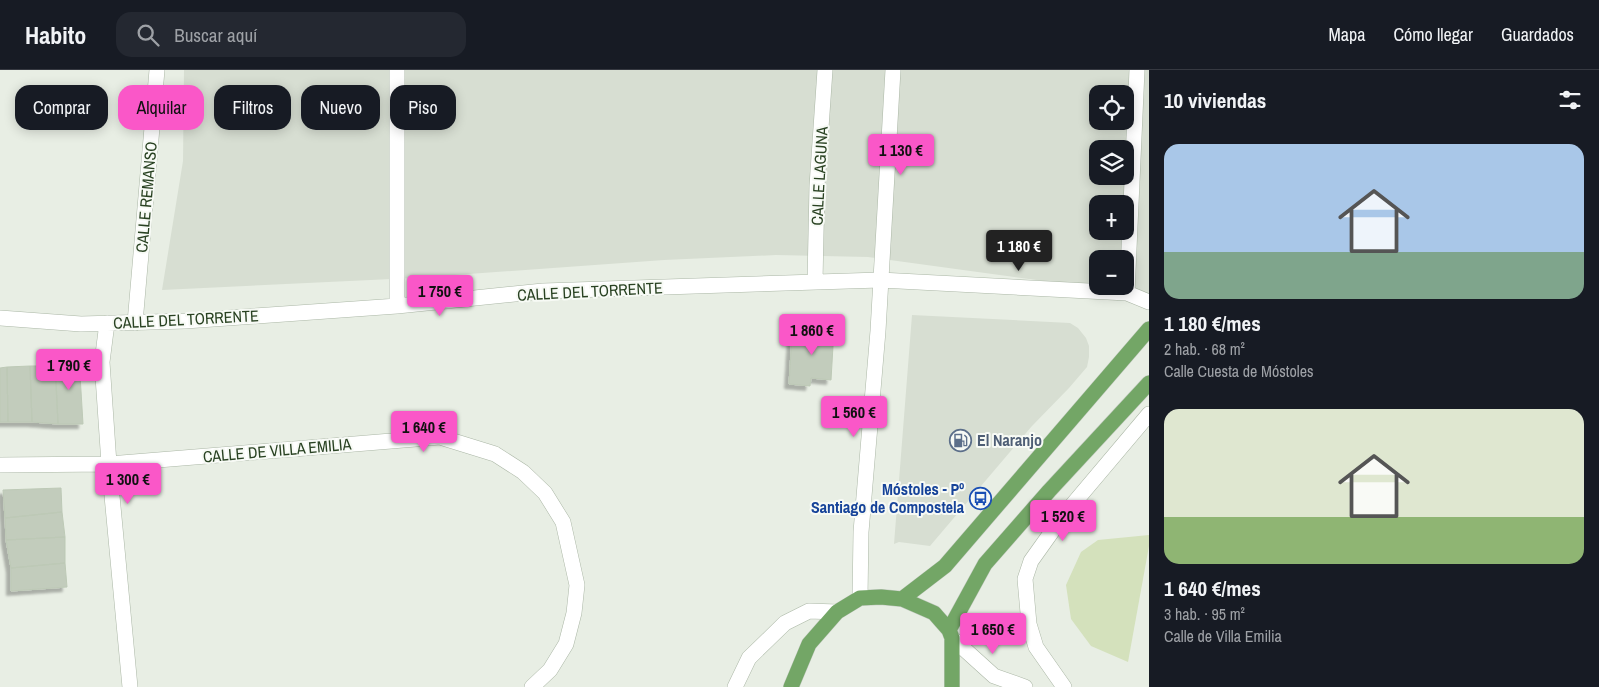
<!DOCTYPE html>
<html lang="es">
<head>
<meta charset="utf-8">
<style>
  body { margin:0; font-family:"Archivo Narrow",sans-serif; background:#242831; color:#f1f3f6; height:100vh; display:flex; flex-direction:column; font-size:19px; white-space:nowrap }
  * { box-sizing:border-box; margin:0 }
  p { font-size:16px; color:#9ea1a6 }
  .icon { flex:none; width:28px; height:28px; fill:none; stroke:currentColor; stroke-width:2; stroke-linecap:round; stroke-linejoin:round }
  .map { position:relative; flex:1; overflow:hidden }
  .side { display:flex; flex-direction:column; background:#171b24; width:450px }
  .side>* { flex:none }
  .guide { position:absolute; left:15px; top:15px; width:475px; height:45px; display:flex; gap:10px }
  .buttons { position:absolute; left:1089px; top:15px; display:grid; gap:10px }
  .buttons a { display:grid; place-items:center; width:45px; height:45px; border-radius:10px; background:#171b24; box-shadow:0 2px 12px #0003; font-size:25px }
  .price { position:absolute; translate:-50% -42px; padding:0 11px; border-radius:5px; background:#fa57c8; color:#111; font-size:16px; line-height:32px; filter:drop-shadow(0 1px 2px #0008) }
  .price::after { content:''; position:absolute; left:50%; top:30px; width:15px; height:11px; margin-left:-8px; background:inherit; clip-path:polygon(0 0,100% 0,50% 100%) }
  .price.current { background:#222; color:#fff }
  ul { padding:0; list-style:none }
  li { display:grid; align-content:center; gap:10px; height:265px; padding:0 15px }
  li span { display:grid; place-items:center; height:155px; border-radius:15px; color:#555 }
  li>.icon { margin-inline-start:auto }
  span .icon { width:90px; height:90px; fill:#fffc; stroke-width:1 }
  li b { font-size:21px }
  h2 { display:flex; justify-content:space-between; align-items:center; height:60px; padding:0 15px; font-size:21px }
  .tag { padding:0 18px; border-radius:15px; background:#171b24; box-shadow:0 2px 12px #0003; font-size:18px; line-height:45px }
  .tag.current { background:#fa57c8; color:#111 }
  header { display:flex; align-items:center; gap:30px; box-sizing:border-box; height:70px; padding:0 25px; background:#171b24; border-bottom:1px solid #363941 }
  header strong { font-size:24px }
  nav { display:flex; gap:28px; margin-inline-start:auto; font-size:18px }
  .search { width:350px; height:45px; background:#242831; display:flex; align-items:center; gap:12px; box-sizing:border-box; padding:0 18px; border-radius:15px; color:#9ea1a6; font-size:19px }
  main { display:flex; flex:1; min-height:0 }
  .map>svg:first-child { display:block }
  .built { fill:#d7ded2; fill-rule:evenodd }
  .green { fill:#d4e1bc }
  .building { fill:#c2ccbc; stroke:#bdc9b6; filter:url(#shadow) }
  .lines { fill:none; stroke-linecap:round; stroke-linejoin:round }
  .minor-casing { stroke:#abb7a6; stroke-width:16 }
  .major-casing { stroke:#c3cac1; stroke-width:16 }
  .minor { stroke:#fff; stroke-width:15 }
  .major { stroke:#73a666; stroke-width:15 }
  .labels { text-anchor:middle; stroke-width:4; stroke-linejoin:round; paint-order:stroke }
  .street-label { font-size:16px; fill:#294222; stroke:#f7faf5 }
  .service-label { font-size:16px; font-weight:bold; fill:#4e5e75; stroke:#f7faf5; text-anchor:start }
  .transit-label { font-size:16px; font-weight:bold; fill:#164399; stroke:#f7faf5; text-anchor:end }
</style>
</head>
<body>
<header>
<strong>Habito</strong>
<div class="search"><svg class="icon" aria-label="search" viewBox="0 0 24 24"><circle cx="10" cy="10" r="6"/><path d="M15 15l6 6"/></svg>Buscar aquí</div>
<nav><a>Mapa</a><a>Cómo llegar</a><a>Guardados</a></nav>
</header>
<main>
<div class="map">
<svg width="1149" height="617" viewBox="0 0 1149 617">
  <defs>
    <filter id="shadow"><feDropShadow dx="-4.5" dy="4.5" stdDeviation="1" flood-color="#0004"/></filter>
  </defs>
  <rect width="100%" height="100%" fill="#e8eee4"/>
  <path class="built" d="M184,0h965v223l-2,2 -279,-38 -92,-2 -112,5 -251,18 -251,12 21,-129zM1098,24h27v27h-27zM1098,79h27v27h-27zM1098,134h27v27h-27zM1098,189h27v27h-27z
    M912,245l158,8 8,5 8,10 3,8v11l-2,10 -18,21 -37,38 -102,120 -31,-4 -5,2z"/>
  <path class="green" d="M1149,465v11l-21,116 -37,-16 -20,-27 -5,-34 15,-33 17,-12z"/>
  <path class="building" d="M806,257l28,2 -3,51 -20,-2 -1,8 -21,-2 3,-49h14z
    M55,288h24l4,66h-25z
    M30,296h25l3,58 -26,-2z
    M30,296l2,56h-24l-1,-55z
    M7,297l1,55h-8v-54z
    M61,418l1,24 -57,6 -2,-28z
    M62,442l3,25 -59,3 -1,-22z
    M65,467v26l-54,5 -5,-28z
    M65,493l2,24 -56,4v-23z"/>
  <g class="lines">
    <defs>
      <path id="minor" d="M397,0v236
        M815,212l2,-96 8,-116
        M1127,223l10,-223
        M0,248l81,6 104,-3 212,-15 146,-15 337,-11 247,13 22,9
        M107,253l-5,39 7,102 21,223
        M135,253l22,-253
        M0,395l109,-1 331,-27 55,17 28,18 22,21 18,29 14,63 -3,28 -8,31 -16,26 -18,17
        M860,528l1,-66 17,-201 15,-261
        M952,568l42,38 31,11
        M735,617l14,-29 36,-35 24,-12 28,1
        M1064,617l-28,-40 -7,-23 -4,-45 6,-18 32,-45 86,-102"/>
      <path id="major" d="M902,529l43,-33 204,-237
        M949,560l36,-66 64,-73 100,-108
        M791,617l18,-43 28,-32 23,-14 21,-1 21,2 32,14 15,17 3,8v49"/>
    </defs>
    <use href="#minor" class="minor-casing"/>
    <use href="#major" class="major-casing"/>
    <use href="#minor" class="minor"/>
    <use href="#major" class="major"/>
  </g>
  <defs>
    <symbol id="fuel-ring" viewBox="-11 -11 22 22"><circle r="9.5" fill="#f7faf5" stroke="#5c6f8a" stroke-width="1.5"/><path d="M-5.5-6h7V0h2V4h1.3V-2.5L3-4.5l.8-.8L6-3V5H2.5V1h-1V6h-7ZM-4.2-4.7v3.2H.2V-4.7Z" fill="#5c6f8a"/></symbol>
    <symbol id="bus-ring" viewBox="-11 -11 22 22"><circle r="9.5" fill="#f7faf5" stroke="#1a4fb4" stroke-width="1.5"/><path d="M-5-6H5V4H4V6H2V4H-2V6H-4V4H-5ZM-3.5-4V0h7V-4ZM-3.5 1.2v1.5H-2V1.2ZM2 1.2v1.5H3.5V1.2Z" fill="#1a4fb4"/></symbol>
  </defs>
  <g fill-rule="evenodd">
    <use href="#fuel-ring" x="948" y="358" width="25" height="25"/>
    <use href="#bus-ring" x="968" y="416" width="25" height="25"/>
  </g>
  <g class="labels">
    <g class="street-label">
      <text transform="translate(819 106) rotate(-87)" y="6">CALLE LAGUNA</text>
      <text transform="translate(146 127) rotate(-85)" y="6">CALLE REMANSO</text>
      <text transform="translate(590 221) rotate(-3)" y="6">CALLE DEL TORRENTE</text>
      <text transform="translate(186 249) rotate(-3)" y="6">CALLE DEL TORRENTE</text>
      <text transform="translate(277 380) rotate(-5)" y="6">CALLE DE VILLA EMILIA</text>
    </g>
    <g class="service-label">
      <text x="977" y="376">El Naranjo</text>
    </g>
    <g class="transit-label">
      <text x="964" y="425">Móstoles - Pº<tspan x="964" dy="18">Santiago de Compostela</tspan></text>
    </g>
  </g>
</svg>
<div class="buttons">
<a><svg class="icon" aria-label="locate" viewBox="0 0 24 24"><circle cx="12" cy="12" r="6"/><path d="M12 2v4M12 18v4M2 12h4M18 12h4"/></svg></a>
<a><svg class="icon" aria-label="layers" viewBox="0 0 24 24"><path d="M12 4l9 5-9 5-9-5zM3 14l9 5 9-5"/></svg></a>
<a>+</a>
<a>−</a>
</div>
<b class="price" style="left:901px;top:106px">1 130 €</b>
<b class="price current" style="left:1019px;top:202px">1 180 €</b>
<b class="price" style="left:440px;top:247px">1 750 €</b>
<b class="price" style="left:812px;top:286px">1 860 €</b>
<b class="price" style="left:69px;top:321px">1 790 €</b>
<b class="price" style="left:854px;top:368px">1 560 €</b>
<b class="price" style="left:424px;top:383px">1 640 €</b>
<b class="price" style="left:128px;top:435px">1 300 €</b>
<b class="price" style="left:1063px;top:472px">1 520 €</b>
<b class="price" style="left:993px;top:585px">1 650 €</b>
<div class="guide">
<a class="tag">Comprar</a>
<a class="tag current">Alquilar</a>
<a class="tag">Filtros</a>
<a class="tag">Nuevo</a>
<a class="tag">Piso</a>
</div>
</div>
<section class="side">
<h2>10 viviendas<svg class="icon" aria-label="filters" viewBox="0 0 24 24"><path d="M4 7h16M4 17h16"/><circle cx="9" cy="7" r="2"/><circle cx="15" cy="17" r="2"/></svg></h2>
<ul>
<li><span style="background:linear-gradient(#a9c7e8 70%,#7fa58c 0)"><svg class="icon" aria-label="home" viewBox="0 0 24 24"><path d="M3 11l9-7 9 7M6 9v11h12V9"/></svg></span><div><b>1 180 €/mes</b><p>2 hab. · 68 m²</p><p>Calle Cuesta de Móstoles</p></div></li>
<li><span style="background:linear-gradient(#dfe7d0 70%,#8fb573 0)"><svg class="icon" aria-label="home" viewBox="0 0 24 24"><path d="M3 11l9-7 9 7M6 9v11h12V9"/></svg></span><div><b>1 640 €/mes</b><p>3 hab. · 95 m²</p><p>Calle de Villa Emilia</p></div></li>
</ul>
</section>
</main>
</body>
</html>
